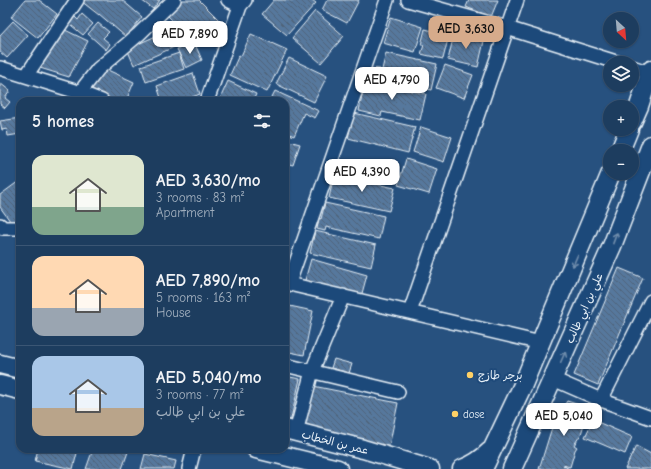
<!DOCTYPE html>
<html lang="en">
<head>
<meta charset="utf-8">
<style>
  body { margin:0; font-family:"Comic Neue","Playpen Sans Arabic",sans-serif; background:#254465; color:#f1f3f6; height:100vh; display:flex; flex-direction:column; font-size:15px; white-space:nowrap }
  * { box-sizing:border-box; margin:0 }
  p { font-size:13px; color:#a0aebd }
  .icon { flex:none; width:22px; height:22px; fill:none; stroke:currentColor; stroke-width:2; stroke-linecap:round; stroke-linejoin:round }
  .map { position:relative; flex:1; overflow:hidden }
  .details { position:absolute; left:16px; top:97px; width:273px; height:356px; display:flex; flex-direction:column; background:#1d3d5f; border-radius:12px; box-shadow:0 1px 3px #0004,0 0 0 1px #3b5674 }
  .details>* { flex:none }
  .needle { width:26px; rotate:154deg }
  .tools { position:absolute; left:603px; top:12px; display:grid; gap:8px }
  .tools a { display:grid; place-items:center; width:36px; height:36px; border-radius:50%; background:#1d3d5f; box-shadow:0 1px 3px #0004,0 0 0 1px #3b5674; font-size:20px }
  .price { position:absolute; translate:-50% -34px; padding:0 9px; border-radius:8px; background:#fff; color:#222; font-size:13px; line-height:26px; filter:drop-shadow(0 1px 2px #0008) }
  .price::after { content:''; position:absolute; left:50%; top:24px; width:12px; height:9px; margin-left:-6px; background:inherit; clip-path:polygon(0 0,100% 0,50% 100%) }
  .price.selected { background:#d6ab8b; color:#111 }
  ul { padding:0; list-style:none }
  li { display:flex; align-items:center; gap:12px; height:100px; padding:0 16px }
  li+li { border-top:1px solid #3b5674 }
  li span { display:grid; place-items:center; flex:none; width:112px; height:80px; border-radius:12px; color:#555 }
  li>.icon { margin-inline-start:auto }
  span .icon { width:48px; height:48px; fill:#fffc; stroke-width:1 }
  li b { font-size:17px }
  h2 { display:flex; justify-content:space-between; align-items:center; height:48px; padding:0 16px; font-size:17px }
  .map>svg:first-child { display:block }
  .building { fill:url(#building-back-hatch); stroke:#e8f1f8 }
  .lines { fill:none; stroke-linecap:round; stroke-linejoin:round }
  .street-casing { stroke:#e8f1f8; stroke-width:16 }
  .secondary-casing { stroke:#e8f1f8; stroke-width:21 }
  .street { stroke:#1f4a7a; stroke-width:13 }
  .secondary { stroke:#1f4a7a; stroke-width:18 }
  .oneway { stroke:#6f8dac }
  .poi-dot { fill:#ffd166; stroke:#1f4a7a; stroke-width:1.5 }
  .labels { text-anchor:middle; stroke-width:4; stroke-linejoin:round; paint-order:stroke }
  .street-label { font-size:11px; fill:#e8f1f8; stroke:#1f4a7a }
  .poi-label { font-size:11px; fill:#e8f1f8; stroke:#1f4a7a; text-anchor:start }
</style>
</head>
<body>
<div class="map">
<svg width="651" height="469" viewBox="0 0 651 469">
  <defs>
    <pattern id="building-back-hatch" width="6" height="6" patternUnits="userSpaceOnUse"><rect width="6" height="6" fill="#57789d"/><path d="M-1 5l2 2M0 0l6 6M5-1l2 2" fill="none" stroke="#4f6278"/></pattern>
  </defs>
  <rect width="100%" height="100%" fill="#27517f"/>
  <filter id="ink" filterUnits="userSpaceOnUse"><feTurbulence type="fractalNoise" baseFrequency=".025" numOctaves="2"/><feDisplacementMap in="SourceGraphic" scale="8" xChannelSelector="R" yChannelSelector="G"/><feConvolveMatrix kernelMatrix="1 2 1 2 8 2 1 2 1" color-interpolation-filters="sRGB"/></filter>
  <g filter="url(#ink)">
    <path class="building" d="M25,0h14l18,14 -19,24 -27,-21z
      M81,0h41l20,17 -16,20 -27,-23v1l-18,-14z
      M141,0h19l-7,9z
      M182,0h17l28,28 -8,7 -4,-5 -6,6 -7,-7 -11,10 -24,-24z
      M274,0h38l4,3 -29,32 -25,-21z
      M327,0h32l-12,23 -25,-13z
      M469,0h29l-7,17 -25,-10z
      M315,11l29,25 -23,27 -29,-25z
      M72,14l6,6 4,-6 11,10 -10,11 -17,-14z
      M391,17l32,10 -8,25 -32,-9z
      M13,21l15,14 -21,23 -7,-6v-17z
      M98,23l11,9 -6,6 7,6 -4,6 -18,-16z
      M63,29l25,12 -19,36 -29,-9z
      M425,29l24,6 -6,24 -22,-5 3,-9h-3z
      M167,31l7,16 -40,18 -7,-16z
      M251,34l36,16 -20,42 -37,-17 9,-20 2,1z
      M454,34l30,7 -6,26 -30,-7z
      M194,42l8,18 -16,8 -9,-19z
      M179,53l5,16 -38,13 -5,-16z
      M386,53l51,11 -6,26 -51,-12z
      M289,58l38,18 -13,26 -38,-18z
      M445,65l28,10 -9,23 -28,-10z
      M101,67l33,15 -8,19h-14l-22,-10z
      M370,68l10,1v8h-10z
      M193,73l7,21 -18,7h-20l-5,-15z
      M228,81l28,13 -3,7h-34z
      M365,81l61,13 -6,26 -38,-8 -1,4 -22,-5z
      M0,83l10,8 -5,7 5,4 -5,6 -5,-4z
      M275,91l44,20 -4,7 -11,-5 -10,23 -9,-4v-31h-15z
      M354,113l61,14 -7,26 -60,-15z
      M20,118v16l-12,2 -1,-7 -5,1 -2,-9z
      M421,127l31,10 -8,25 -31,-10z
      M285,140l15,4 -7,21 -8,-2z
      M406,159l31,10 -8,25 -31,-9z
      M334,175l61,13 -6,23 -60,-13z
      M19,181l1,2v36l-7,6 -13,-18v-12z
      M325,203l59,13 -5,23 -53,-12 -1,4 -8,-2 2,-11 2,1z
      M315,231l61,14 -5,22 -61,-14z
      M311,259l56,16 -6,22 -56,-17z
      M619,268l24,10 -45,107 -24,-10z
      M285,305l28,6 -9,44 -19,-4z
      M334,359l18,5 -3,9 -18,-5z
      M285,376l15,3 -10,44 -5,-1z
      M313,386l85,17 -9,44 -85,-18z
      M567,401l22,7 -8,26 -7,11 3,2 -2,3 -5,17 -7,-2 6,4h-30l15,-48z
      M593,420l39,17 -7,17 -40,-17z
      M636,446l15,8v15h-26z
      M38,449h40l-5,20 -38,-8z
      M93,449h36l-7,20h-36z
      M145,454l31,7 -2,8h-33z"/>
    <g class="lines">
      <defs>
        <path id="street" d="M228,0l12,6
          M408,0l99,28 112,35
          M632,67l18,6
          M0,68l84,26 18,7
          M26,76l51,-76
          M80,101l4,-7v-7l14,-18 41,-35 35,-34
          M207,101l33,-95 5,-6
          M0,225l3,3h17
          M285,283l256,60
          M289,283l98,-283
          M410,312l107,-312
          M285,365l113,27
          M553,379l48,21 50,18
          M601,400l50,-99
          M296,432l16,-61 31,-75
          M189,469l5,-20"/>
        <path id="secondary" d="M632,122l7,-16 12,-36
          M620,151l9,-22
          M0,364l20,5
          M0,385l20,5
          M285,429l78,20 67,20
          M256,449l82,20
          M462,469c11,-4 20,-10 28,-18
          M483,469l39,-82 89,-214
          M512,469l100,-223 39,-101"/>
      </defs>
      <use href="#street" class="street-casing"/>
      <use href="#secondary" class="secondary-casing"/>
      <use href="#street" class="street"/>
      <use href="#secondary" class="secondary"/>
    </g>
    <defs><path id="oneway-shaft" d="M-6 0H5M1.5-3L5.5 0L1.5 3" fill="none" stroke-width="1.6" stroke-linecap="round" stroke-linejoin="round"/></defs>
    <g class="oneway">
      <use href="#oneway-shaft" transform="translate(615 238) rotate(-69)"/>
      <use href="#oneway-shaft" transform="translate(575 261) rotate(113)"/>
      <use href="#oneway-shaft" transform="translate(563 357) rotate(-66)"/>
    </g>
  </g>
  <g class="poi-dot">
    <circle cx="470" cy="375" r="4"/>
    <circle cx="455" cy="414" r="4"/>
  </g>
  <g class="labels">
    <g class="street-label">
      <text transform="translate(584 308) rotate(-66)" y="4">علي بن ابي طالب</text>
      <text transform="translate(335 442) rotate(14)" y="4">عمر بن الخطاب</text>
    </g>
    <g class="poi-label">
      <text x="478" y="379">برجر طازج</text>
      <text x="463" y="418">dose</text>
    </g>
  </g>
</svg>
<div class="tools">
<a><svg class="needle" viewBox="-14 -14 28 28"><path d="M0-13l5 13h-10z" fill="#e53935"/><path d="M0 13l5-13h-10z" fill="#a0aebd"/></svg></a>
<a><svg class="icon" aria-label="layers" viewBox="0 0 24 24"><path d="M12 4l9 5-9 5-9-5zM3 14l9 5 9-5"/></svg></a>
<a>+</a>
<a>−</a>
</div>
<b class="price selected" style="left:466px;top:50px">AED 3,630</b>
<b class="price" style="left:190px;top:55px">AED 7,890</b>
<b class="price" style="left:392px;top:101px">AED 4,790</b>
<b class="price" style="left:362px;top:193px">AED 4,390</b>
<b class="price" style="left:564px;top:437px">AED 5,040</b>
<section class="details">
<h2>5 homes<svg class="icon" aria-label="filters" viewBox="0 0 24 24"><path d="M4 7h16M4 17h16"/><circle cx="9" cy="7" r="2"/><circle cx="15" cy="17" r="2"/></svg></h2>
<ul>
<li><span style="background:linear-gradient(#dfe7d0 65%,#7fa58c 0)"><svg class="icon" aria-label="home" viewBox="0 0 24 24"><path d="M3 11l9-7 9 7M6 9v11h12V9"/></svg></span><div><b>AED 3,630/mo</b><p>3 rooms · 83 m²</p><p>Apartment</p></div></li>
<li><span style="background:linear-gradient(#ffd9b3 65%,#9aa5b1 0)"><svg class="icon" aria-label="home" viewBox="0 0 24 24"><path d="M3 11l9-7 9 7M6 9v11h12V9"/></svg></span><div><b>AED 7,890/mo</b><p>5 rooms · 163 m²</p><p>House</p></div></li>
<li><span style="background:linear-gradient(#a9c7e8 65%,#b9a48a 0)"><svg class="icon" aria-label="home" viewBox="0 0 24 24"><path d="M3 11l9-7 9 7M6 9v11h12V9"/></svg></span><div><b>AED 5,040/mo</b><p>3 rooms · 77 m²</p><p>علي بن ابي طالب</p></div></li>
</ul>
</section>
</div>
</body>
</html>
